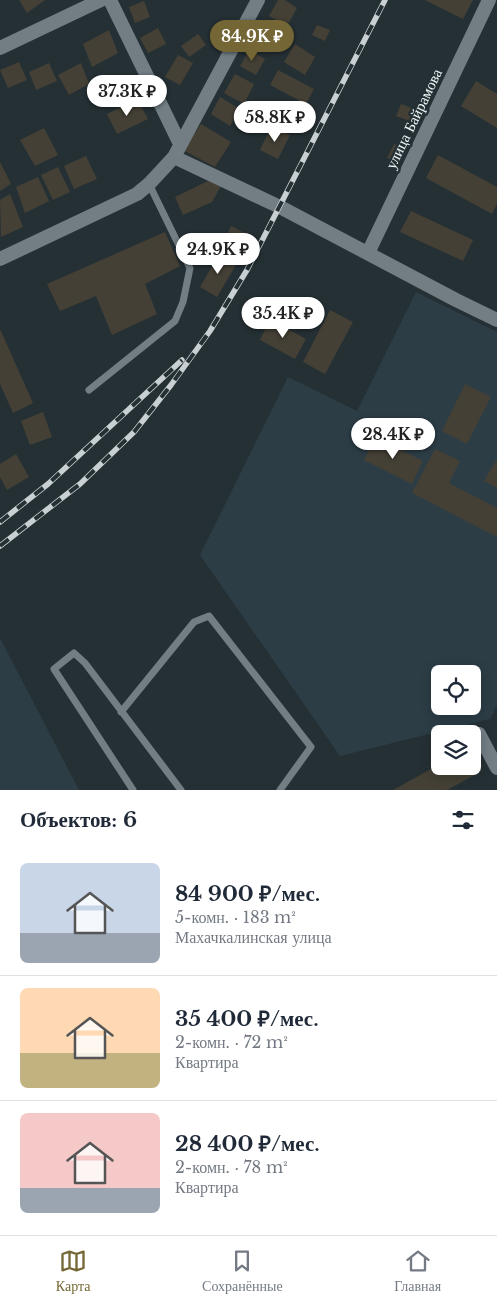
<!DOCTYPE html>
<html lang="ru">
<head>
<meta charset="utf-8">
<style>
  body { margin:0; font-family:"Libre Baskerville",serif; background:#f6f6f7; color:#1f2937; height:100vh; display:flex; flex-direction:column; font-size:19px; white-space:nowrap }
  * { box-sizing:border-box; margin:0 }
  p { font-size:16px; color:#747a83 }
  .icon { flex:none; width:28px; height:28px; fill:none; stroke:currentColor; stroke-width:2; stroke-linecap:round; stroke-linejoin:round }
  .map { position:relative; height:790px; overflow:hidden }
  .sheet { display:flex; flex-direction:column; background:#fff; flex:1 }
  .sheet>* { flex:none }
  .controls { position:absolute; left:431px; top:665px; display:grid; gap:10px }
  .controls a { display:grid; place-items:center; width:50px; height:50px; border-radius:8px; background:#fff; box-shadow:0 2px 12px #0003; font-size:25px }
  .price { position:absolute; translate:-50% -42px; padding:0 11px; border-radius:18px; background:#fff; color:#222; font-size:16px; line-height:32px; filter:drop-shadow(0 1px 2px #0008) }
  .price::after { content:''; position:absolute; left:50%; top:30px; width:15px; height:11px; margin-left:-8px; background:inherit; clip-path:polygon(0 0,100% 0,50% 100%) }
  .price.on { background:#746735; color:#fff }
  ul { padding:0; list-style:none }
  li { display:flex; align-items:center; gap:15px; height:125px; padding:0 20px }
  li+li { border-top:1px solid #e0e1e3 }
  li span { display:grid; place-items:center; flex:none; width:140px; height:100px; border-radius:8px; color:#555 }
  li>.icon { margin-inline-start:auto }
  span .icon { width:60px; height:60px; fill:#fffc; stroke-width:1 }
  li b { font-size:21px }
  h2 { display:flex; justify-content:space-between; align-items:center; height:60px; padding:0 20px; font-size:21px }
  .tabs { display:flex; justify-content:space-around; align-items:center; height:70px; border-top:1px solid #e0e1e3; background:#fff; font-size:14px; color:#747a83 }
  .tabs a { display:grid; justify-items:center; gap:2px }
  .tabs .on { color:#746735 }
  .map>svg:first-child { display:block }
  .built { fill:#2c3d46; fill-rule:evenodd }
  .building { fill:#444036 }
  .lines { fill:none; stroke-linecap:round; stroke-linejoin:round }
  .lane { stroke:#727e84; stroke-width:7 }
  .street { stroke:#727e84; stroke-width:14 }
  .rail-casing { stroke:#c8d0d3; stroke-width:5.5 }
  .rail { stroke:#253035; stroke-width:4; stroke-dasharray:11; stroke-linecap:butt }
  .labels { text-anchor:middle; stroke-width:5; stroke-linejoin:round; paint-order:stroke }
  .street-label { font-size:15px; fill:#eef5f8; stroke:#253035 }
</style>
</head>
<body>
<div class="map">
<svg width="497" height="790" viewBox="0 0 497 790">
  <rect width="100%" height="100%" fill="#253035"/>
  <path class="built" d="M416,292l81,40v373l-7,14 -150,37 -140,-201 88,-178 69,34zM440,674h32v32h-32z
    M0,638l79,152h-79z"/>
  <path class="building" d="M19,0h26l-18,13z
    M278,0h7l12,8 -10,18 -18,-10z
    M425,0h48l-10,19z
    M144,1l6,16 -15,6 -6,-16z
    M317,25l13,5 -5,11 -13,-6z
    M264,26l16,8 -9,18 -17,-10z
    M158,28l8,16 -18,9 -8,-15z
    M109,30l9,23 -26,14 -9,-23z
    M198,34l8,11 -17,12 -8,-11z
    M295,44l20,13 -10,18 -21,-13z
    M249,50l16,9 -9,16 -16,-9z
    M178,55l15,8 -13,22 -15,-8z
    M19,62l8,18 -19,8 -8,-18z
    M49,63l8,18 -21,9 -7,-18z
    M81,63l8,21 -20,11 -11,-20z
    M278,70l36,19 -8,15 -36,-19z
    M235,74l19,10 -10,20 -20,-11z
    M476,81l21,13v34l-36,-22z
    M220,97l20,12 -10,17 -19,-12z
    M137,99l11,20 -31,15 -10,-20z
    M401,104l19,7 -5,12 -19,-7z
    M201,124l30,18 -16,25 -32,-17z
    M271,127l19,8 -12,24 -18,-9z
    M44,128l14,27 -23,11 -15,-26z
    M394,144l10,4 -7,14 -10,-4z
    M438,155l59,32v17l-5,10 -66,-36z
    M86,156l11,23 -23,10 -10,-23z
    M0,162l11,22 -11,7z
    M58,167l12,25 -17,8 -12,-25z
    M38,177l11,24 -24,12 -9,-26z
    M210,180l11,6 -9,16 -29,13 -8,-18z
    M10,194l13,33 -22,10 -1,-37z
    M411,211l62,29 -10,21 -63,-29z
    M231,226l16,8 -11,23 -16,-8z
    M165,232l15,34 -35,18 12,30 -45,21 -16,-39 -36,15 -13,-27z
    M220,253l17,10 -20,34 -17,-10z
    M330,310l23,12 -28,52 -22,-12z
    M270,319l36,20 -11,20 -35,-19z
    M0,329l33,74 -20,10 -13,-29z
    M465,384l26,13 -24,47 -25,-13z
    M43,412l9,25 -22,8 -9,-24z
    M375,437l48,24 -11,23 -48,-24z
    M435,449l25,12 -11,22 48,25v29l-85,-44z
    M16,454l13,23 -22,13 -7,-13v-13z
    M496,461l1,1v26l-13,-7z
    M472,754l10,17 -35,19h-54l47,-26v2h32z"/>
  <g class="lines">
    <path class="lane" d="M89,390l86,-69 8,-19 7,-34 -41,-84
      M121,712l73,-90 15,-6 102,131 -31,43
      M133,790l-79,-121 20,-16 11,10 96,127"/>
    <path class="street" d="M110,0l70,144
      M0,48l101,-48
      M174,157l106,50 176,93 41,20
      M368,253l121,-253
      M0,259l137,-65 12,-10 25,-27 84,-157
      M479,734l18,34"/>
    <defs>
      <path id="rail" d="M0,522l48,-38 134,-124
        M0,546l80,-62 54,-52 37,-47 39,-54 37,-61 138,-270"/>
    </defs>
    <use href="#rail" class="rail-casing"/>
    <use href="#rail" class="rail"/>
  </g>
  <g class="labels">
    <g class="street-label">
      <text transform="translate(414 119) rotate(-64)" y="5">улица Байрамова</text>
    </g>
  </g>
</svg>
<div class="controls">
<a><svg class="icon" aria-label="locate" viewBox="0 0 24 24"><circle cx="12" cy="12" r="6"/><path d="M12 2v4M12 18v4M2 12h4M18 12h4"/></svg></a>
<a><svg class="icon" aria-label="layers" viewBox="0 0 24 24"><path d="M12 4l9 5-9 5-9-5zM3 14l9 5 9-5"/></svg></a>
</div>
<b class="price on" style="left:252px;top:62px">84.9K ₽</b>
<b class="price" style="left:127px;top:117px">37.3K ₽</b>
<b class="price" style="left:275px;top:143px">58.8K ₽</b>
<b class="price" style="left:218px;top:275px">24.9K ₽</b>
<b class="price" style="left:283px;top:339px">35.4K ₽</b>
<b class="price" style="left:393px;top:460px">28.4K ₽</b>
</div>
<section class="sheet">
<h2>Объектов: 6<svg class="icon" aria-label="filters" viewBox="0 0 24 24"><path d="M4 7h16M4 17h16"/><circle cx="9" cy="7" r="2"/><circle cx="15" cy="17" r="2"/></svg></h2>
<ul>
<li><span style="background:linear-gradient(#c9d6e8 70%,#9aa5b1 0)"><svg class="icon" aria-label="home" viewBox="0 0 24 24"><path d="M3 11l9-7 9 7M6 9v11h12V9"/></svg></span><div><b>84 900 ₽/мес.</b><p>5-комн. · 183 m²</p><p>Махачкалинская улица</p></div></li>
<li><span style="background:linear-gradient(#ffd9b3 65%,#c2b280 0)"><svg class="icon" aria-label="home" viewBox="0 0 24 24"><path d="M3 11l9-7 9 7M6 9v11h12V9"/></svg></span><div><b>35 400 ₽/мес.</b><p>2-комн. · 72 m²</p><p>Квартира</p></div></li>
<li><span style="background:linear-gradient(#f6c9c9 75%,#9aa5b1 0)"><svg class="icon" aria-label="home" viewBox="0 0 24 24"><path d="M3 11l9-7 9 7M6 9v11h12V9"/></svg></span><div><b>28 400 ₽/мес.</b><p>2-комн. · 78 m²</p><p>Квартира</p></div></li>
</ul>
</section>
<nav class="tabs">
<a class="on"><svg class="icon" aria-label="map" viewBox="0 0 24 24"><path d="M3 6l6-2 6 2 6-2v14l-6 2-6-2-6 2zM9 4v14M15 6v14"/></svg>Карта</a>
<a><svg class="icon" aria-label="saved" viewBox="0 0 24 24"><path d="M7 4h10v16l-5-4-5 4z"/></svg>Сохранённые</a>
<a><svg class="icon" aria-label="home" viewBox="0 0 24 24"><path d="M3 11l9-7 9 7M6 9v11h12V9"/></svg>Главная</a>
</nav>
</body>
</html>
